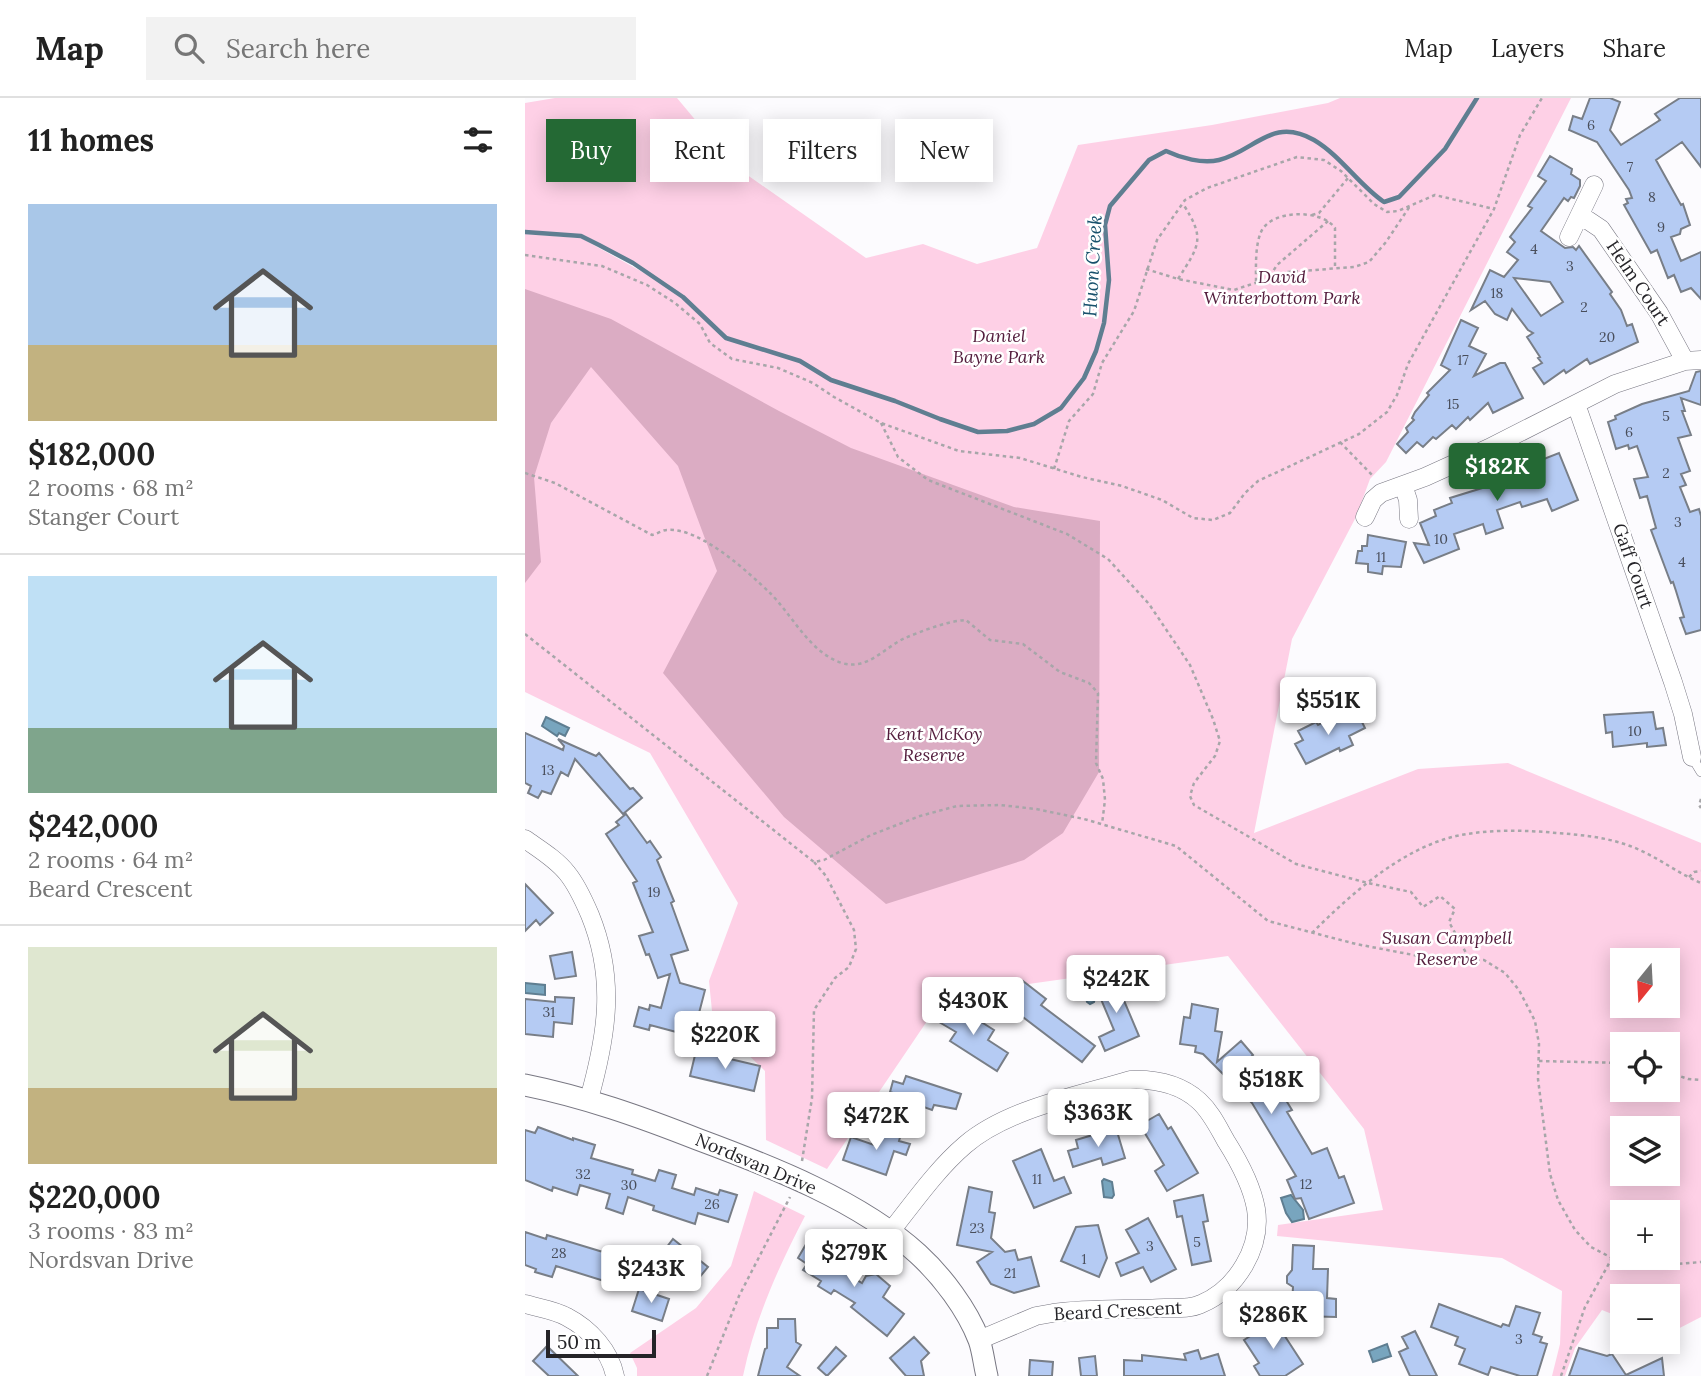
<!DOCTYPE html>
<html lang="en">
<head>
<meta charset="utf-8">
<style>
  body { margin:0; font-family:Lora,serif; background:#f2f2f2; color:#222; height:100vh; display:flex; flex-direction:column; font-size:26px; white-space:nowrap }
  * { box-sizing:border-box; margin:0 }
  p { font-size:23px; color:#767676 }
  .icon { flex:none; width:38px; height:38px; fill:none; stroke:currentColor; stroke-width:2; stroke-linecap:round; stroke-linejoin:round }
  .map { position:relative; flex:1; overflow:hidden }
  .panel { display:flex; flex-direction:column; background:#fff; width:525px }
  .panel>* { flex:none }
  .top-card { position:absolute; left:21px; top:21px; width:665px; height:63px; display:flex; gap:14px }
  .needle { width:46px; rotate:198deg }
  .buttons { position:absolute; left:1085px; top:850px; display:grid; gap:14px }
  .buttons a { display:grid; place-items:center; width:70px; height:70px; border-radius:0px; background:#fff; box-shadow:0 4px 18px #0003; font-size:35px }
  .scale { position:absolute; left:21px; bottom:18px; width:110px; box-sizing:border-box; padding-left:7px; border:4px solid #252428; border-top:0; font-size:19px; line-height:24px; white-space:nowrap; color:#252428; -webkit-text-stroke:5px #fff; paint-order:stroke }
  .price { position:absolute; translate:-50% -60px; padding:0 16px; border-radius:7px; background:#fff; color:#222; font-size:23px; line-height:46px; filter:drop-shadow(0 2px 4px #0008) }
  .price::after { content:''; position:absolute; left:50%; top:42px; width:21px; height:16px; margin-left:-10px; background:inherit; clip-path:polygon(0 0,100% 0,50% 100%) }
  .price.on { background:#246934; color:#fff }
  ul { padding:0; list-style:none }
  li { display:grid; align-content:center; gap:14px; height:371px; padding:0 28px }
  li+li { border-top:2px solid #e0e0e0 }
  li span { display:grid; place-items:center; height:217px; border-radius:0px; color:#555 }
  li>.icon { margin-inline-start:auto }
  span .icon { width:126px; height:126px; fill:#fffc; stroke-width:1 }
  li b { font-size:30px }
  h2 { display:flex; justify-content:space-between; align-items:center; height:84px; padding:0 28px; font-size:30px }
  .chip { padding:0 24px; border-radius:0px; background:#fff; box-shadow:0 4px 18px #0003; font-size:24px; line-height:63px }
  .chip.on { background:#246934; color:#fff }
  header { display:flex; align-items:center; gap:42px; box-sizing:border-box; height:98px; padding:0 35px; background:#fff; border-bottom:2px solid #e0e0e0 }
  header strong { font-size:33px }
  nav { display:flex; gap:38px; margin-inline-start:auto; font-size:24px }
  .search { width:490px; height:63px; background:#f2f2f2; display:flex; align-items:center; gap:18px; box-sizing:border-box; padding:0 24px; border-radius:0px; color:#767676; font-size:26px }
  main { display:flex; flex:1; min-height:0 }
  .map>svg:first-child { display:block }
  .green { fill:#fed0e6; fill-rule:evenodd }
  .forest { fill:#dbacc3 }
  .water { fill:#78a5be; stroke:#5f7e91; stroke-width:2 }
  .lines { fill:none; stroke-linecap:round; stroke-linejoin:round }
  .stream { stroke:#5f7e91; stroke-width:4.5 }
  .building { fill:#b5cbf3; stroke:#787e87; stroke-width:2; fill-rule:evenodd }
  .service-casing { stroke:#787782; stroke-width:10 }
  .minor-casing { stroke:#787782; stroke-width:19 }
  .tertiary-casing { stroke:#787782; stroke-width:23 }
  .path { stroke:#a7a6a9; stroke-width:2.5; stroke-dasharray:3.5 3.5; stroke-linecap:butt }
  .service { stroke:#fff; stroke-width:9 }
  .minor { stroke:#fff; stroke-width:18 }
  .tertiary { stroke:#fff; stroke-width:21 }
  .labels { text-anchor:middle; stroke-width:5; stroke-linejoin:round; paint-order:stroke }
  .number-label { font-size:14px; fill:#494e5b }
  .park-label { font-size:18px; font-style:italic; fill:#531c3c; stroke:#fff }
  .street-label { font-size:18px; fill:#252428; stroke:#fff }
  .water-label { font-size:19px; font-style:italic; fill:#18516c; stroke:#fff }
</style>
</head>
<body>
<header>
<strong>Map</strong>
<div class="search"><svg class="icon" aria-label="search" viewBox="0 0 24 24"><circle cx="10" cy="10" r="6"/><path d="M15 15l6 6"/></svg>Search here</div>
<nav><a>Map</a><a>Layers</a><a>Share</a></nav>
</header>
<main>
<section class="panel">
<h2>11 homes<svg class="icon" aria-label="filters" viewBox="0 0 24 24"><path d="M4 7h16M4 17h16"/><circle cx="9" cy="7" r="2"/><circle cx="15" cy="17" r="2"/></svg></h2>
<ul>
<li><span style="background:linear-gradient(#a9c7e8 65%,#c2b280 0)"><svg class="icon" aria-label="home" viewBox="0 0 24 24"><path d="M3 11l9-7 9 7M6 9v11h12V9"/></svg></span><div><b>$182,000</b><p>2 rooms · 68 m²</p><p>Stanger Court</p></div></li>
<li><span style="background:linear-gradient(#bfe0f5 70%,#7fa58c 0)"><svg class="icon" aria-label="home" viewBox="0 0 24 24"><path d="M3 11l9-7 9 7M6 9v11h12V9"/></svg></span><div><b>$242,000</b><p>2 rooms · 64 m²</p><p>Beard Crescent</p></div></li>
<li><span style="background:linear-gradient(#dfe7d0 65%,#c2b280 0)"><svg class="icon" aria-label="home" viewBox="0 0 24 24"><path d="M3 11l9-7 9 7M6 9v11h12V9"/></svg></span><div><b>$220,000</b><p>3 rooms · 83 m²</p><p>Nordsvan Drive</p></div></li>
</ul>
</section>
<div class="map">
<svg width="1176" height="1278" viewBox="0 0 1176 1278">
  <rect width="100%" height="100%" fill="#fcfbfe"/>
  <path class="green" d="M30,0h122l56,67 133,93 57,-14 54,20 60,-16 41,-103 134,-20 116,-22 12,-5h231l-185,364 -16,17 -14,38 -64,122 -38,194 164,-64 90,-6 193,80v474l-33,17v-37h-46v21l-20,-8 -27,38 -10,28h-13l8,-32 2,-53 -60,-33 -225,-22 1,-11 105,-15 -19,-81 -136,-173 -284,40 -117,173 -61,-29 -1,-69 -52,-50 -4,-40 29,-78 -88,-150 -125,-61v-458l56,4 74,41 -22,-16 -52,-27 -56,-4v-129zM1097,863h46v45h-46zM1097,947h46v45h-46zM1097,1031h46v45h-46zM1097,1115h46v45h-46z
    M229,1093l51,25c-27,52 -50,103 -62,160h-106v-8l-7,-15 66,-45 35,-42z"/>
  <path class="forest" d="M0,191l86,30 168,92 72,37 163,59 86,14 -1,251 -36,61 -39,27 -138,44 -102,-87 -121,-144 54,-102 -39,-105 -87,-99 -40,56 -17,54 7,85 -16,21z"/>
  <path class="water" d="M21,619l23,11 -4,8 -6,-3 -2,3 -15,-10z
    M0,885l20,2v10l-20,-2z
    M557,886h5c6,4 9,10 7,18l-4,2 -3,-2 -2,-8 -4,-3z
    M579,1081l8,3 2,13 -2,3 -8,-1 -2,-16z
    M766,1097l12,15 1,9 -12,3 -6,-9 -5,-15z
    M862,1246l4,12 -18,6 -4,-11z"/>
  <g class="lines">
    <path class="stream" d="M0,134l56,4 18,9 34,18 50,34 43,41 74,23 31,19 64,21 45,18 38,13 29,-1 27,-7 27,-16 23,-30 12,-27 8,-28 5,-43 -4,-55 5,-19 39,-46 17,-9c15,7 36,13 53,9 36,-9 53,-44 95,-20 27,16 45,45 70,62l15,-5 46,-48 32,-51"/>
  </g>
  <path class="building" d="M1065,0h20l10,4 -10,28 11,15 39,-25 -5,-6 25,-16h21v69l-19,-25 -26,18 25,45 2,-1 7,21 -9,4 -1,5 -9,3 10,24 20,-9v47l-10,-11 -10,4 -7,-17 -6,3 -11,-28 -6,3 -27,-48 4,-2 -2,-4 6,-1 -3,-8 -32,-48 -28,-12 4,-14 9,3z
    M1025,58l22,13 -1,5 9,6v6l-6,12 -3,-1 -3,4 -4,-3 -23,33 24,17 8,-1 3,3 3,-4 33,46 -2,2 11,16 6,16 5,-2 6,18 -48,22 -3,-5 -21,14 -2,-3 -20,14 -11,-16 9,-5 -4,-5 2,-1 -13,-20 6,-4 -5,-3 -16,-21 -5,11 -12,-6 -10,-13 -14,9 19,-40 14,7 14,-17 -11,-8 8,-10 -5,-5 22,-29 -4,-2 18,-25 -8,-5zM989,180l36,4 13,20 -22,14z
    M936,222l17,8 -9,18 17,8 -12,22 26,-13h5l18,35 -30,15 -5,-10 -18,17 -2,-3 -12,12 -4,-4 -16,14 -3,-2 -10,10 -6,-5 -11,11 -9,-9 11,-12 -2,-4 8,-8 -2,-2 3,-6 14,-17 -2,-2 23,-23 -9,-5z
    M1176,273v34l-20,-7 4,13h-3l9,24 -13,3 12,33 -9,3 5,11 -6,2 10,25 9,-3 2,7v114l-15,4 -6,-16 4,-1 -8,-26 -3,-9 -2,1 -2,-5 -18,-48 5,-2 -9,-32 -7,2 -6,-19 14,-2 -11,-31 -8,3 -1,-4 -12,4 -8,-27 8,-3 -1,-3 27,-12 47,-13 7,-19z
    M1034,355l19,47 -26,11 -5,-12 -25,8 -2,-5 -23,8 6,18 -17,6 -3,-10 -29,10 5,15 -35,14 -10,-20 15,2 -9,-22 16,-7 -2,-6 18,-7 -2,-5 42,-13 -3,-9 36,-13 1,3z
    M843,437l38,7 -5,25 -18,-1 -1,8 -14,-2v-8l-12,-1 2,-12h4v-5h5z
    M832,614l8,16 -16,8 4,9 -13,6 -1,-3 -33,16 -11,-20 8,-4 -5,-9 18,-9 2,3 11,-6 2,3z
    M1128,614l3,17 7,-1 3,17 -19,2v-4l-34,4 -1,-15 -6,1 -2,-18z
    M0,635l38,17 1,-4 -6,-7 38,17 3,-3 31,36 3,-1 9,10 -19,16 -48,-55 -7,17 -7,-4 -10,22 -9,-3 -4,7 -10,-5 3,-7 -6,-3z
    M101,716l21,29 3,-2 11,16 -4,3 17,41 -3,2 17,47 -17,5 9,28 25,7 -7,27 4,1 -7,25 -16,-5 1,-5 -30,-8 -1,5 -15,-4 5,-19 10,3 1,-5 11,3 9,-34 -12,4 -9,-24 -3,1 -7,-19 14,-4 -20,-49 4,-2 -31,-47 13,-9 -3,-3z
    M0,786l28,29 -13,12 -4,-5 -11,11z
    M47,854l4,24 -21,3 -5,-23z
    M589,879l25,59 -34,15 -6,-14 15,-7 -19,-45z
    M498,883l23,18 -5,6 54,41 -13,16 -71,-54 9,-11 -6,-4z
    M30,899l19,1 -2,26 -18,-2 -1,15 -28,-3v-35l30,3z
    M426,905l43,27 -6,10 20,13 -11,18 -47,-30 6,-9 -17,-10z
    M667,906l26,5 -3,22 7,1 -5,30 24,-21 12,14 -3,3 15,16 6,-3 9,9 -4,4 16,26 -5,2 25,42 15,-6 12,30 5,-2 10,27 -45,16 -8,-21 -6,1 -8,-19 9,-4 -44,-73 -49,-49 -8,-2 1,-6 -16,-2 4,-27 6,1z
    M171,953l64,15 -6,25 -64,-15z
    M381,978l55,18 -5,15 -22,-4 -2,5 -25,-9 1,-3 -18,-6 3,-11 10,3z
    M634,1016l9,15 3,-2 27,46 -31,18 -12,-20 9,-6 -24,-40z
    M13,1029l35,13v-2l22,7 -4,13 42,12 -1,4 23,7 4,-11 17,5 -4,13 22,7 2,-7 22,7 2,-5 17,5 -9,27 -30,-9 -3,11 -42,-14 1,-4 -26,-9 -5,17 -17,-6 4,-14 -30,-9 -3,10 -24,-8 -1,4 -27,-11v-50l10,3z
    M358,1030l18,6 -2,7 11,3 -4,11 -12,-4 -8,24 -43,-15 8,-23 26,9z
    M591,1030l9,30 -22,7 -2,-7 -28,9 -5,-16 10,-3 -2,-8z
    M516,1051l13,32 10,-4 7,16 -37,15 -21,-47z
    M444,1089l23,5 -3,20 6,1 -4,25 14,14 10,-2 3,10 13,-3 8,29 -25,7 -23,-9 -14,-22 15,-10 -35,-7z
    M678,1097l5,26 -5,1 8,39 -19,4 -10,-49 -5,1 -3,-16z
    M623,1120l28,51 -25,13 -8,-15 -22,9 -5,-13 23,-10 -13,-23z
    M573,1127l9,33 -8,19 -38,-16 15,-34z
    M0,1134l21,7 1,-4 79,24 -9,26 -61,-19 -4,11 -17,-5 1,-3 -11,-4z
    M148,1141l35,28 -14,17h-5l-23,-19 5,-7 -8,-6z
    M284,1141l14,8 -6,9 45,27 4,-7 10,-2 14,12 -7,11 21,17 -17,22 -36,-29 4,-4 -21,-13 -3,4 -13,-8 3,-5 -18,-11 4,-6 -9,-6z
    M768,1147l21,1 -1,23h15l-1,29 9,1v18l-36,-1 1,-12 -9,-1 1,-16 -6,-4v-7l5,-6z
    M114,1191l30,10 -7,22 -30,-10z
    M914,1206l62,23 2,-3 6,2 7,-20 24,7 -7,21 9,3 -2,5 7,2 -10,32h-17l-29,-9 -3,8 -29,-11 6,-15 -10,-4 3,-8 -27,-10z
    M740,1220l10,3 28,43 -18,12h-25l-6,-10 5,-3 -15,-23 19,-12z
    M253,1221h17l1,23 5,3 -14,22 13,9h-42l7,-27 2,-1v-20h11z
    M890,1233l4,8 18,37h-27l-11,-24 9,-4 -6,-11z
    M389,1239l15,16 -8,8 3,15h-18l-16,-18z
    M22,1248l31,30h-29l-16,-15z
    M311,1249l10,9 -19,20 -9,-8z
    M1054,1250l28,8 5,-2 14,21 36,-17 2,18h-95z
    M673,1252l3,9 17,-5 7,22h-101v-16l18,1v-6l44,5 -2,-6z
    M570,1258l2,20h-16l-2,-18z
    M505,1262l23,2 -1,14h-23z"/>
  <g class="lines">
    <defs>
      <path id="service" d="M1167,659l9,15"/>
      <path id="minor" d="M1055,117l21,14 58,84 26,48
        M1044,139l25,-52
        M1051,306l97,278 10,32 9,43
        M878,387l5,15 1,19
        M840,419l8,-17 8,-7 44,-16 64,-29 126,-64 70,-23 16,-1
        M0,741c14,10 31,20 42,34 10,12 17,28 23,42 26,64 17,120 -1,184
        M366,1133c23,-29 46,-62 74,-86 42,-36 112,-49 165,-65 24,-1 50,4 69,21 12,11 19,26 27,40 12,19 26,45 30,68 6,38 -19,80 -55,95 -11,5 -24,4 -36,4 -38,2 -75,0 -112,5l-17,3 -57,24
        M0,1206c14,4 30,6 42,13 23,12 43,34 48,59"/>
      <path id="tertiary" d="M0,987c60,12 116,32 172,54 73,27 163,62 221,115 24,22 49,55 61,86 4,11 5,24 8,36"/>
    </defs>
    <use href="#service" class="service-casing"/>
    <use href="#minor" class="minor-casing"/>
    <use href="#tertiary" class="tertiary-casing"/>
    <path class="path" d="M787,117l7,-2 29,-35
      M0,157l77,11 45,19 28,18 25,21 10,19 22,16 46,9 35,15 21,14 47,26 78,28 61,7 62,19 40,9 40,14 31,18 20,2 17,-7 15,-20 13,-12 101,-47 28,-22 10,-17 11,-31 86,-155 26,-74 22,-37
      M621,171l32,10 56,11 54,-18 66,-5 15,-5 17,-20 24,-36
      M745,178l7,-11 51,-44
      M653,181c21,-33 28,-40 5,-75
      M731,183c0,-15 -1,-35 5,-49 10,-23 61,-23 74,-4v39
      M356,325l17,34 30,23 139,54 41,25 41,45 41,61 23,54 7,22 -5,15 -21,27 -4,13 4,9 102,59 72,19 43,9 12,15 17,-11 15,13 -6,13 21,38
      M815,344l34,35
      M529,371l15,-48 24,-27 9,-31 32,-52 23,-71 28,-40 22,-12 90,-31 27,3 17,11 33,33 13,8 11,-1 37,-16 59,14
      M0,375l30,10 97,52c5,-1 10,-5 15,-5 33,-3 81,42 103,63 23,23 40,60 72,70 25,8 43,-16 63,-25 17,-7 42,-17 61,-18l24,20 33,4 37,28 29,11 9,10 -2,70 7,16 2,21 -3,24
      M0,536l289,228 10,-2 47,-25 49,-19 37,-10 43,-1 36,4 48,10 92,27 92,75 88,23 94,18 34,-2 21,13 14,17 16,31 4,23 -1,35 12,95 8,26 17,30 16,17 21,11 25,5 27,2 37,-3
      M1176,701l-2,6 2,3
      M1164,779l5,-5 7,-1
      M787,835c39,-39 89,-84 144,-97 33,-7 68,-6 101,-3 25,2 49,4 73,13 25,9 47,27 71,37
      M1014,963l83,2
      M1143,974l20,7 13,1
      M277,1063l10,-63 2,-88 21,-32 14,-11 7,-18 -2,-19 -28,-54 -12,-14
      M182,1278l32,-80 51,-99
      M1036,1278l24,-69 27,-49"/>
    <use href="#service" class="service"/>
    <use href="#minor" class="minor"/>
    <use href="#tertiary" class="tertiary"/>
  </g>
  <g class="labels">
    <g class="number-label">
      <text x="1066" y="32">6</text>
      <text x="1105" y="74">7</text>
      <text x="1127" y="104">8</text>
      <text x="1136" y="134">9</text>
      <text x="1009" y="156">4</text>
      <text x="1045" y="173">3</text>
      <text x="972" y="200">18</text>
      <text x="1059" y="214">2</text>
      <text x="1082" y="244">20</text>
      <text x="938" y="267">17</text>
      <text x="928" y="311">15</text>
      <text x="1141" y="323">5</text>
      <text x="1104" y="339">6</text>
      <text x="1141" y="380">2</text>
      <text x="1153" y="429">3</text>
      <text x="916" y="446">10</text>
      <text x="856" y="464">11</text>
      <text x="1157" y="469">4</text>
      <text x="1110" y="638">10</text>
      <text x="23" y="677">13</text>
      <text x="129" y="799">19</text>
      <text x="24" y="919">31</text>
      <text x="58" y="1081">32</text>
      <text x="512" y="1086">11</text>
      <text x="781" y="1091">12</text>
      <text x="104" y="1092">30</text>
      <text x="187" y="1111">26</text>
      <text x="452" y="1135">23</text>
      <text x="672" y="1149">5</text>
      <text x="625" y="1153">3</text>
      <text x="34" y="1160">28</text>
      <text x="559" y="1166">1</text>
      <text x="485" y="1180">21</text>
      <text x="994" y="1246">3</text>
    </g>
    <g class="park-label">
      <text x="757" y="185">David<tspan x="757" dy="21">Winterbottom Park</tspan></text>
      <text x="474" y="244">Daniel<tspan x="474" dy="21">Bayne Park</tspan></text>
      <text x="409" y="642">Kent McKoy<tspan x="409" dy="21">Reserve</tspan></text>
      <text x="922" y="846">Susan Campbell<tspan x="922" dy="21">Reserve</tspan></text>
    </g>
    <g class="street-label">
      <text transform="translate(1113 185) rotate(56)" y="6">Helm Court</text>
      <text transform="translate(1108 468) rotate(71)" y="6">Gaff Court</text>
      <text transform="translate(231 1066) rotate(23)" y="6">Nordsvan Drive</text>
      <text transform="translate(593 1213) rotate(-3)" y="6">Beard Crescent</text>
    </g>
    <g class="water-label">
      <text transform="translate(567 168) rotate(-87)" y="7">Huon Creek</text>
    </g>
  </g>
</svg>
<div class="buttons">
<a><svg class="needle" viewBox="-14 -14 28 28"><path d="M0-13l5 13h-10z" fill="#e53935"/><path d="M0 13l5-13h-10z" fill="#767676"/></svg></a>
<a><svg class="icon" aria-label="locate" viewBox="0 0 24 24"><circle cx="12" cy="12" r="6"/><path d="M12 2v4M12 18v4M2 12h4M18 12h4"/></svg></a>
<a><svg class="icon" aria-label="layers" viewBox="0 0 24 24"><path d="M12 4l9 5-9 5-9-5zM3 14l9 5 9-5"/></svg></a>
<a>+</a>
<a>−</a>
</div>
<div class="scale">50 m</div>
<b class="price on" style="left:972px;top:405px">$182K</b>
<b class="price" style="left:803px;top:639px">$551K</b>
<b class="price" style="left:591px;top:917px">$242K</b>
<b class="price" style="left:448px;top:939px">$430K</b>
<b class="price" style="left:200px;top:973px">$220K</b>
<b class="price" style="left:746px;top:1018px">$518K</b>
<b class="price" style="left:573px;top:1051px">$363K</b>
<b class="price" style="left:351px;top:1054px">$472K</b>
<b class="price" style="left:329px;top:1191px">$279K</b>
<b class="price" style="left:126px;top:1207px">$243K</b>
<b class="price" style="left:748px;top:1253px">$286K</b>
<div class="top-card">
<a class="chip on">Buy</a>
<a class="chip">Rent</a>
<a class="chip">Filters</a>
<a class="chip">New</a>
</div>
</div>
</main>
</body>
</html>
